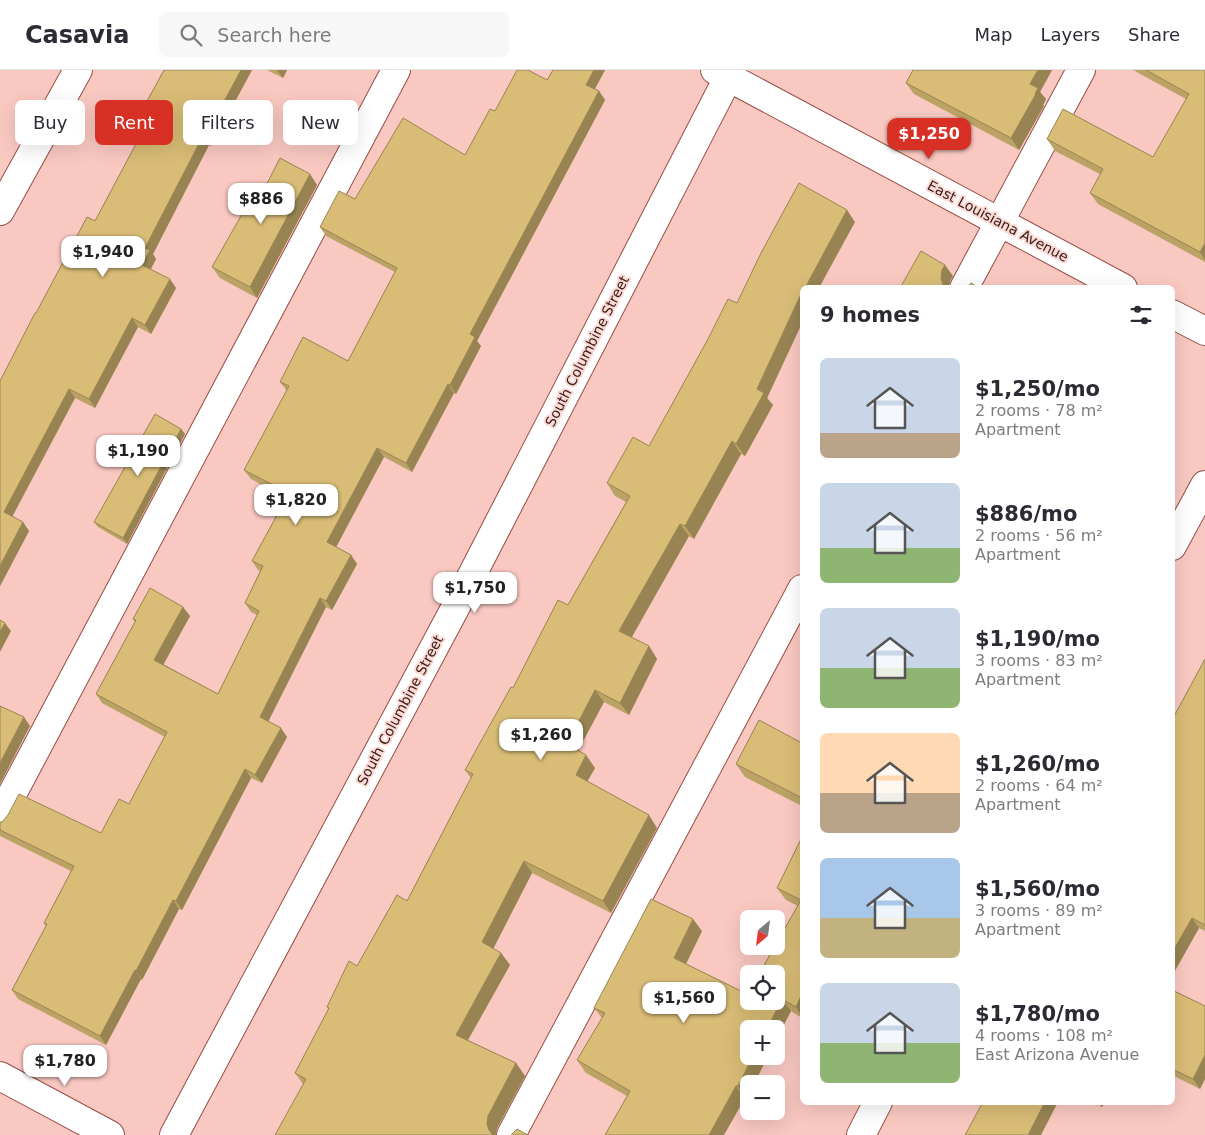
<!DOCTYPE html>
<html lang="en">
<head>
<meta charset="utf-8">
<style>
  body { margin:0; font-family:"DejaVu Sans",sans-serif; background:#f7f7f7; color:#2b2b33; height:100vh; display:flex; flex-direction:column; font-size:19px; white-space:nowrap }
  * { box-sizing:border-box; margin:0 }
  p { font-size:16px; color:#7c7c81 }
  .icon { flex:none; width:28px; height:28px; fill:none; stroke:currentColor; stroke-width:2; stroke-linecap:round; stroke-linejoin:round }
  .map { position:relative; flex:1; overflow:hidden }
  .side { position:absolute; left:800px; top:215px; width:375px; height:820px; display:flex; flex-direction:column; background:#fff; border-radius:8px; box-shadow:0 5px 20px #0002 }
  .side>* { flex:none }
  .hud { position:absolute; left:15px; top:30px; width:475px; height:45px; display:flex; gap:10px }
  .needle { width:32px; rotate:208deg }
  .fabs { position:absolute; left:740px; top:840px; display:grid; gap:10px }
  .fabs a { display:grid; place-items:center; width:45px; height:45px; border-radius:8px; background:#fff; box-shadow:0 5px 20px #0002; font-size:25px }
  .price { position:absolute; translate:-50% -42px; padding:0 11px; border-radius:10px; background:#fff; color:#222; font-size:16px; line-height:32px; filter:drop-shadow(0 1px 2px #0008) }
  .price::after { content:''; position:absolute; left:50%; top:30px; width:15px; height:11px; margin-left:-8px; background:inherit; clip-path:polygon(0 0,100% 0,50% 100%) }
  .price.on { background:#d93025; color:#fff }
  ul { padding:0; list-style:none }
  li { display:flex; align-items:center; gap:15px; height:125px; padding:0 20px }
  li span { display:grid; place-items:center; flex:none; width:140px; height:100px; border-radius:8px; color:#555 }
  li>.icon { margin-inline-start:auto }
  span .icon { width:60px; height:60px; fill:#fffc; stroke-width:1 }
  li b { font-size:21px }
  h2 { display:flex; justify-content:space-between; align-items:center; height:60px; padding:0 20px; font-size:21px }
  .tag { padding:0 18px; border-radius:8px; background:#fff; box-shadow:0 5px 20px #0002; font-size:18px; line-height:45px }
  .tag.on { background:#d93025; color:#fff }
  header { display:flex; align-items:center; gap:30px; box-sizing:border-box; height:70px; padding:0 25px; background:#fff; border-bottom:1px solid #e1e1e2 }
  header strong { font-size:24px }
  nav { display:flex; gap:28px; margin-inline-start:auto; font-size:18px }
  .search { width:350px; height:45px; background:#f7f7f7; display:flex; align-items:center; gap:12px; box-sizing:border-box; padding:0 18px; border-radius:8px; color:#7c7c81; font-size:19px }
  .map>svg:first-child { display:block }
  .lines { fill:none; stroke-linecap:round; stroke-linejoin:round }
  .minor-casing { stroke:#944e46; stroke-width:30 }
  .minor { stroke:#fff; stroke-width:28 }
  .wall { fill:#bba265 }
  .shaded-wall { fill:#988453 }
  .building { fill:#d9bc76; stroke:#988453 }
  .labels { text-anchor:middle; stroke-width:4; stroke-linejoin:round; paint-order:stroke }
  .street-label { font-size:14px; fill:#391b18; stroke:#fbdad5 }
</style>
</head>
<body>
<header>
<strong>Casavia</strong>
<div class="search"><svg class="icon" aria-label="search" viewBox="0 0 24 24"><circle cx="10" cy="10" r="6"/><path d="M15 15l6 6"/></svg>Search here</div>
<nav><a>Map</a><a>Layers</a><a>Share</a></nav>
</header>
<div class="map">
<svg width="1205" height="1065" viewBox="0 0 1205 1065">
  <rect width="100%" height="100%" fill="#f9c8c1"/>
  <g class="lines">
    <defs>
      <path id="minor" d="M715,0l408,218
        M0,141l78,-141
        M964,218l117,-218
        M1172,244l33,17
        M1172,476l33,-61
        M0,747l396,-747
        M0,1006l110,59
        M174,1065l279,-523 279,-542
        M511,1065l291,-546
        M861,1065l17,-33"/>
    </defs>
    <use href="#minor" class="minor-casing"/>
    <use href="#minor" class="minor"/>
  </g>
  <path class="wall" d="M164,0h88l-41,76 -2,-1 -56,109 3,5 -5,10 25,19 -25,46 -13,-7 -43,81 -20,-10 -63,118 17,15 -29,55v-205l36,-68 59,-92 57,-106 -7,-10z
    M267,0h20l-4,8z
    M553,0h52l-10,19 4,2 6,9 -128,241 4,5 -25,48 -2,-1 -42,79 -28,-15 -48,90 15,8 6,9 -25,46 -6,-3 -58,114 19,16 -25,46 -11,-5 -69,132 -3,-1 -37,71 -1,-1 -35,66 -88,-46 -6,-9 34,-64 -2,-3 27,-52 -71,-35v-14l101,11 28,-29 36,-67 -63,-34 -6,-9 39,-72 -2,-3 50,-12 7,9 -27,48 55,30 39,-79 -6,-3 -6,-9 15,-32 -2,-1 -6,-9 34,-63 -35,-19 -7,-9 43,-79 -7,-9 68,-21 47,-89 -69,-36 -6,-9 35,-28 110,-44 30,-44 52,-31z
    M913,0h139l-12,22 6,7 -3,6 1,1 -25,44 -105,-56 -8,-11z
    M1133,0h72v192l-107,-58 -8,-11 10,-19 -45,-23 -8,-12 106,18 33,-58z
    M317,115l-60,113 -37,-20 -8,-11 41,-56z
    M855,152l-53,66v35l-35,75 6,7 -28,51 -4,-2 -47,85 -5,-3 -58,101 18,9 8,13 -28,56 -25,-13 -26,49 17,17 -8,14 70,46 -46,85 -79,-40 -39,76 8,4 9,12 -42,75 48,23 9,13 -28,52 -194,-44 -8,-11 34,-63 -2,-3 80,-106 64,-123 -6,-8 48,-82 55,-83 58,-103 -11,-6 -8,-13 42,-37 88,-143z
    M181,359l4,5 -58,110 -29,-17 -4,-5z
    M1205,589v272l-6,-3 -27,48v-246l2,-3 -2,-3v-4z
    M802,673v63l-57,-29 -9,-13z
    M802,767v181l-11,-7 -15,29v-11l-8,27 -14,28h-5v10l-3,5 -119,-3 -41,-23 -9,-13 25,-42 -8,-10 108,-77 -16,33 61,30 51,-88 -12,-6 -9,-12z
    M1172,920l33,16v73l-5,10 -28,-14z
    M1093,1032h12l-3,5z"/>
  <path class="shaded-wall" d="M241,0h11l-41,76 -6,-9z
    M277,0h10l-4,8z
    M594,0h11l-13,24 -6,-9z
    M1038,0h14l-12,22 6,7 -3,6 1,1 -25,44 -8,-12 19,-54z
    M599,21l6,9 -128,241 4,5 -25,48 -6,-9 20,-51z
    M203,66l6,9 -56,109 3,5 -8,15 -6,-9 3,-17z
    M310,104l7,11 -60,113 -7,-11z
    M847,140l8,12 -36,66h-14z
    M1205,173v17l-5,-8z
    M945,195l8,11 -3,5 -1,7h-4l-2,-3 -2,-7 1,-8z
    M170,209l6,9 -25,46 -6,-9z
    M802,222v31l-35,75 6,7 -28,51 -9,-12 21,-55z
    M132,248l6,9 -43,81 -6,-9z
    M448,314l6,9 -42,79 -6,-9z
    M69,319l6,9 -65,123 -6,-9z
    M181,359l4,5 -58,110 -4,-6z
    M732,371l9,13 -47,85 -9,-13z
    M377,378l7,9 -50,94 -7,-9z
    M23,452l6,9 -29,55v-20z
    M680,454l9,12 -61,108 -9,-13z
    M351,485l6,9 -25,46 -6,-9z
    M320,528l6,9 -60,119 -6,-9z
    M183,537l7,9 -29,53 -7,-9z
    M5,553l6,8 -11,21v-20z
    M649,576l8,13 -28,56 -9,-12z
    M595,620l9,12 -29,54 -8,-12z
    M24,647l6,9 -30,58v-21z
    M281,658l6,9 -25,46 -7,-8z
    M586,685l9,13 -11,19 -8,-12z
    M245,699l6,9 -69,132 -6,-9z
    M649,745l8,13 -46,85 -8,-12z
    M524,791l8,12 -42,82 -8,-13z
    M173,830l6,9 -37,71 -6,-9z
    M1192,848l7,10 -27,48v-23z
    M693,849l9,12 -19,39 -9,-12z
    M501,883l9,12 -46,82 -8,-12z
    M135,900l6,9 -35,66 -6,-9z
    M802,924v23l-6,-10z
    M782,929l9,12 -15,29v-11h-9z
    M1205,985v24l-5,10 -7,-10z
    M753,986h15l-14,28h-5v10l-3,5 -8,-13z
    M516,993l9,13 -28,52 -1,7h-4l-3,-5 -2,-6 1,-8z
    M736,1016l9,12 -21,37h-15z
    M1045,1032h13l-17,33h-13z
    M1099,1032h6l-3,5z"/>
  <path class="building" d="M164,0h77l-36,67 -2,-1 -58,112 5,2 -8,15 28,14 -25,46 -13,-7 -43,81 -20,-10 -65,123 19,10 -23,44v-185l35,-68h1l51,-96 8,4 59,-111 -9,-5z
    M517,0h11l19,10 6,-10h41l-8,15 13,6 -129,243 5,3 -25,48 -2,-1 -42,79 -29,-15 -50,94 24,13 -25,46 -6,-3 -60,119 21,11 -26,47 -10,-6 -69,132 -3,-1 -37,71 -1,-1 -35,66 -88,-46 35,-66 -3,-1 30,-57 -74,-36v-8h2l6,-7 11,-21 82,39 18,-34 10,5 38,-72 -71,-38 40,-74 -3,-1 17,-31 33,19 -29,53 64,34 41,-83 -14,-8 18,-37 -11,-5 37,-68 -45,-23 45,-84 -9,-4 23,-45 45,24 49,-93 -77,-41 19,-36 16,8 48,-81 62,37 25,-46 5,2z
    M913,0h125l-8,14 8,4 -3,6h1l-25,44 -105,-55z
    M1146,0h59v173l-5,9 -110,-59 13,-24 -56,-30 16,-30 90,48 36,-63z
    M280,88l30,16 -60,113 -38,-20 34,-60 7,4z
    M799,113l48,27 -42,78h-3v4l-45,97 7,4 -28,51 -4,-3 -47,85 -5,-2 -61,107 30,15 -29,57 -25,-13 -28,54 19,11 -10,20 73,40 -46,86 -79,-40 -42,81 19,11 -45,82 60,28 -28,53 -1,8 2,6 4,5h-218l31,-56 -11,-6 34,-65 -2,-1 22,-46 8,5 40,-71 10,6 66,-127 -8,-4 46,-83 2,1 45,-88 10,5 62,-109 -23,-13 26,-46 16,9 59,-107 20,-40 9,4 24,-50z
    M921,181l24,14 -3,5 -1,8 2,7 3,3h-46z
    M971,213l8,5h-12z
    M155,344l26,15 -58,109 -29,-16z
    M0,550l5,3 -5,9z
    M1205,589v266l-13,-7 -20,35v-223l3,-5 -3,-2v-3z
    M0,636l24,11 -24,46z
    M759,650l43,23v55l-66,-34z
    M802,767v157l-6,13 -14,-8 -15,30h-18v27h4l-15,30h-2l-27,49h-104l25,-44 -53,-31 28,-47 -11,-5 57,-109 42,20 -19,39 73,36 2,-2v9h27v-27h-17l16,-28h1v-2l25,-44 -24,-12z
    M1172,920l33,16v49l-12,24 -21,-10z
    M983,1032h62l-17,33h-63z
    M517,1059l11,6h-17z"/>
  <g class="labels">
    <g class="street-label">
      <text transform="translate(998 151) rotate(28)" y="5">East Louisiana Avenue</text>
      <text transform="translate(587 281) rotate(-63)" y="5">South Columbine Street</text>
      <text transform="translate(400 640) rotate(-62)" y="5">South Columbine Street</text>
    </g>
  </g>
</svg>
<div class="fabs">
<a><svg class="needle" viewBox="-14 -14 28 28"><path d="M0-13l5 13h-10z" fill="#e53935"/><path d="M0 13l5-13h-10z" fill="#7c7c81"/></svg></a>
<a><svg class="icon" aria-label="locate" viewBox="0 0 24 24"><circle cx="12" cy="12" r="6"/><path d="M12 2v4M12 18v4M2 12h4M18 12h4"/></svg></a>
<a>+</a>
<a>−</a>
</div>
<b class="price on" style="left:929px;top:90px">$1,250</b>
<b class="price" style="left:261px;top:155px">$886</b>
<b class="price" style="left:103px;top:208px">$1,940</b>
<b class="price" style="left:138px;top:407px">$1,190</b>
<b class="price" style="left:296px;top:456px">$1,820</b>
<b class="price" style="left:475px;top:544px">$1,750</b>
<b class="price" style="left:541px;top:691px">$1,260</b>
<b class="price" style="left:684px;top:954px">$1,560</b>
<b class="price" style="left:65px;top:1017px">$1,780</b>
<div class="hud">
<a class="tag">Buy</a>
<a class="tag on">Rent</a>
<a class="tag">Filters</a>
<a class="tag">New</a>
</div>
<section class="side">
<h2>9 homes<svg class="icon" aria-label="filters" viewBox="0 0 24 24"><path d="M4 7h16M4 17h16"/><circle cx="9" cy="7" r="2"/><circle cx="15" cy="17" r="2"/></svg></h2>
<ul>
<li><span style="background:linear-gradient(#c9d6e8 75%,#b9a48a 0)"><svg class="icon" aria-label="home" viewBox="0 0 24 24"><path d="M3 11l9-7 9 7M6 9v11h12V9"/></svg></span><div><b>$1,250/mo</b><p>2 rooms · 78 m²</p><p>Apartment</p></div></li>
<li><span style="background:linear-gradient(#c9d6e8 65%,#8fb573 0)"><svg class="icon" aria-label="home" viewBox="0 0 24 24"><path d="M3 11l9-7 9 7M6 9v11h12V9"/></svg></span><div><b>$886/mo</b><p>2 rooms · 56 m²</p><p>Apartment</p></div></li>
<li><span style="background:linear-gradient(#c9d6e8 60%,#8fb573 0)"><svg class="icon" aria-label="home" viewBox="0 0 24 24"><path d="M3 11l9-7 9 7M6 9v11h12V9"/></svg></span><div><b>$1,190/mo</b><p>3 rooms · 83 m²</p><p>Apartment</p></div></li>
<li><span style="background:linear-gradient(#ffd9b3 60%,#b9a48a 0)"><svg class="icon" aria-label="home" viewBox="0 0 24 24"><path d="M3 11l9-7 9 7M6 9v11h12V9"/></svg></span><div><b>$1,260/mo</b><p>2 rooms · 64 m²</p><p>Apartment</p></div></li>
<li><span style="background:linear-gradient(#a9c7e8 60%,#c2b280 0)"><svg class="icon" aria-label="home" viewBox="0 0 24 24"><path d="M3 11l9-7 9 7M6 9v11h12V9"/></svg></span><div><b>$1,560/mo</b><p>3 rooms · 89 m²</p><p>Apartment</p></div></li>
<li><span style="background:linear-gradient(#c9d6e8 60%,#8fb573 0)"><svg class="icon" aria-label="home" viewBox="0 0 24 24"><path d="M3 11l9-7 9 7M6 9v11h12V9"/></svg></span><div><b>$1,780/mo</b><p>4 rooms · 108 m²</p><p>East Arizona Avenue</p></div></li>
</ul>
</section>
</div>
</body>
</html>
